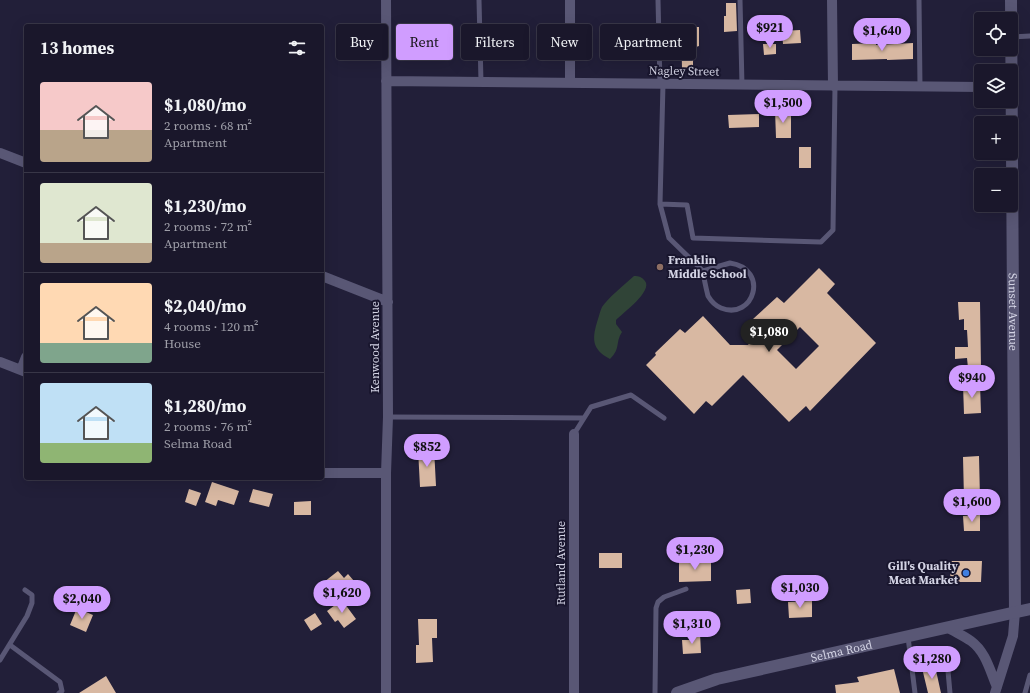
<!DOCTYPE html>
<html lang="en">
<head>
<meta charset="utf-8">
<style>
  body { margin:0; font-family:"Source Serif 4",serif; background:#272437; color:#f1f3f6; height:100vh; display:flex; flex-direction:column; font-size:15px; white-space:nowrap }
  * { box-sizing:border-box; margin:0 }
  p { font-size:13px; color:#9f9fa9 }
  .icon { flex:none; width:22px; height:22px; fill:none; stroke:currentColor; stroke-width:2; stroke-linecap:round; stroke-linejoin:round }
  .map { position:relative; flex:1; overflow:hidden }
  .sheet { position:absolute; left:24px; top:24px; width:300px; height:456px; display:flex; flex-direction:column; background:#1a172b; border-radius:4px; box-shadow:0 4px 16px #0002,0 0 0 1px #383647 }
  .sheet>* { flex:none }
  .top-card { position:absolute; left:336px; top:24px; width:380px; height:36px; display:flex; gap:8px }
  .fabs { position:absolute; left:974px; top:12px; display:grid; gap:8px }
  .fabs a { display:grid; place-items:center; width:44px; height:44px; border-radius:4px; background:#1a172b; box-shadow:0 4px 16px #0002,0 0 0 1px #383647; font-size:20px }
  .price { position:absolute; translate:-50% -34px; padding:0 9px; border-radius:14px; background:#d09dff; color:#111; font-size:13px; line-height:26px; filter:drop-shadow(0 1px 2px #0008) }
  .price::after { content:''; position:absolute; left:50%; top:24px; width:12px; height:9px; margin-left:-6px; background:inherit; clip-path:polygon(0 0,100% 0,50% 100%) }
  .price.selected { background:#222; color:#fff }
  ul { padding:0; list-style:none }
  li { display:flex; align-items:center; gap:12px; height:100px; padding:0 16px }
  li+li { border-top:1px solid #383647 }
  li span { display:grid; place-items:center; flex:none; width:112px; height:80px; border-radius:4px; color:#555 }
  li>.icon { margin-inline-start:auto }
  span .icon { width:48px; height:48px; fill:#fffc; stroke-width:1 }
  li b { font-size:17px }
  h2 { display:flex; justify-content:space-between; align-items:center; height:48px; padding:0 16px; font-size:17px }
  .pill { padding:0 14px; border-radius:4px; background:#1a172b; box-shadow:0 4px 16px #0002,0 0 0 1px #383647; font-size:14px; line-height:36px }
  .pill.selected { background:#d09dff; color:#111 }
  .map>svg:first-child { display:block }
  .green { fill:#304437 }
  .building { fill:#d8b8a2; fill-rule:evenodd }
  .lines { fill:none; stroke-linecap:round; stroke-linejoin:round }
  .service { stroke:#595775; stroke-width:5 }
  .minor { stroke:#595775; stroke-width:10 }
  .tertiary { stroke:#595775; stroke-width:12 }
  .education-dot { fill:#8d6e63; stroke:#19162e; stroke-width:1.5 }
  .shop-dot { fill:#3f7fe0; stroke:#19162e; stroke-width:1.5 }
  .labels { text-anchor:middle; stroke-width:4; stroke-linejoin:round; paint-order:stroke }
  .street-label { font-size:12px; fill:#d3d3e4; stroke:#19162e }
  .poi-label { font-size:12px; font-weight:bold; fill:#d3d3e4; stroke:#19162e; text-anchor:start }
</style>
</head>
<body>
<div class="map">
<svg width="1030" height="693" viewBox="0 0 1030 693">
  <rect width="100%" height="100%" fill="#221f39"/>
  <path class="green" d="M634,276c5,0 8,1 11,5 8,10 -22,32 -29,39v4l6,8c-7,11 -1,16 -12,27 -19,-10 -18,-21 -12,-40 1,-3 2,-8 4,-12 6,-9 23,-23 32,-31z"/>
  <path class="building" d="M726,3h10l1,28 -13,1v-16h2z
    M681,27h18v19l-3,1v12h-3v8l-11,1z
    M800,30l1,13 -18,1 -1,-13z
    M876,43v2l37,-2v16l-26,1v-1l-35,1v-16z
    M763,44h13v10l-12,1z
    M775,110h16v28h-15z
    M759,114v13l-30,1 -1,-13z
    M799,147h12v21h-12z
    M819,268l16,16 -8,9 49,50 -66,68 -4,-5 -17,16 -46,-47 -31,31 -6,-5 -12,13 -48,-49 10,-10 -1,-2 25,-24 5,4 18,-17 27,29h18l14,-16 -9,-10 24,-22 7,6zM800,327l19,19 -23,23 -19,-19z
    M958,302h22l1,66h-13l-1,-10 -12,1v-12h13l-1,-17h-3v-11l-5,1z
    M980,384l1,29 -17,1 -1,-29z
    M434,448l2,38 -16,1 -2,-38z
    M979,456l1,42 -16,1 -1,-42z
    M212,482l27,9 -5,14 -16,-5 -2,6 -11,-4z
    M189,489l12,4 -5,13 -11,-4z
    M253,489l20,5 -4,13 -20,-5z
    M311,501v14h-17v-13z
    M980,515v16h-16l-1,-15z
    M599,553h23v15h-23z
    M679,560h32v21l-32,1z
    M951,561h31l-1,21h-31z
    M338,571l6,7 4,-4 6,7 -21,18 -9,-11 3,-3 -3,-3z
    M750,589l1,14 -14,1 -1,-14z
    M342,600l14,19 -12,9 -6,-8 -3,2 -8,-11z
    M812,601v16l-23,1 -1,-16z
    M77,608l16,7 -7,17 -16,-7z
    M315,613l7,11 -11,7 -7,-11z
    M418,619h19v19h-5l1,24 -17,1v-18h3z
    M691,633h9l1,20 -18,1 -1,-14h9z
    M935,666l6,27h-13l-6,-25z
    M894,669l6,24h-64l-1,-8 24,-3 -2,-5z
    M106,676l10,17h-37z"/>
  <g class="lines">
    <path class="service" d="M479,0l2,82
      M658,0l2,84
      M740,0l2,85
      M919,0l1,86
      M1012,37l18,-1
      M663,84l-3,120 27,1 6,33 128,4 12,-12 2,-144
      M660,204l9,34 34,33
      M730,263c40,6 24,58 -9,45 -5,-2 -10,-7 -13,-12 -2,-8 -4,-17 -5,-25z
      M388,417l196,1
      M574,434l17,-27 40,-12 33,23
      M908,637l7,56
      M10,645l50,37 2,9 -3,2
      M0,660l27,-44 5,-13v-8l-7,-5
      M912,664l35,-4 3,33
      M655,693l1,-85 2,-6 6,-5 22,-8
      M1025,693l5,-18"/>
    <path class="minor" d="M386,0l2,417 -2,56v220
      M570,0v83
      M832,0l1,86
      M386,81l595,6
      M0,153l26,10
      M322,276l66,26
      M0,362l26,10
      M21,370l5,-13
      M322,473h64
      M947,627c8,5 17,9 24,14 15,11 19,30 26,46
      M574,693v-259
      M995,693l18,-57 2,-24"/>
    <g class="tertiary">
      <path id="s1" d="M1011,0l4,612"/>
      <path id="s2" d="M677,693l40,-14 313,-70"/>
    </g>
  </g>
  <circle class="education-dot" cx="660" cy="267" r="4"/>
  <circle class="shop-dot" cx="966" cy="573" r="4"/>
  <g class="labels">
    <g class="street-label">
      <text transform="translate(684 71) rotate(1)" y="4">Nagley Street</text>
      <text dy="4" stroke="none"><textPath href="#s1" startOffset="312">Sunset Avenue</textPath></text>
      <text transform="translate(375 347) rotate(-90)" y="4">Kenwood Avenue</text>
      <text transform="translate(561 563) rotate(-90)" y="4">Rutland Avenue</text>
      <text dy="4" stroke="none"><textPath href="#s2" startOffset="170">Selma Road</textPath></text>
    </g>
    <g class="poi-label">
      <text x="668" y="264">Franklin<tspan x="668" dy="14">Middle School</tspan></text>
      <text x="958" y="570" text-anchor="end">Gill's Quality<tspan x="958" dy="14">Meat Market</tspan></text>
    </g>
  </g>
</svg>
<div class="fabs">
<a><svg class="icon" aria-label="locate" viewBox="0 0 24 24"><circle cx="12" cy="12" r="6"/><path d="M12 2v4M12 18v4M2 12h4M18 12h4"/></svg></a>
<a><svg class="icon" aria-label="layers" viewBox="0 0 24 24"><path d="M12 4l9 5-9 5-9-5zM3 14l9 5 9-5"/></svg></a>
<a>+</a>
<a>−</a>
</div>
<b class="price" style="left:770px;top:49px">$921</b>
<b class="price" style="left:882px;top:52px">$1,640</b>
<b class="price" style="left:783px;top:124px">$1,500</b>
<b class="price selected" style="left:769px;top:353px">$1,080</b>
<b class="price" style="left:972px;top:399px">$940</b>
<b class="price" style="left:427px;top:468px">$852</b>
<b class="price" style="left:972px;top:523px">$1,600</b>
<b class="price" style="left:695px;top:571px">$1,230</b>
<b class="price" style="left:800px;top:609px">$1,030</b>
<b class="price" style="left:342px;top:614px">$1,620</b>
<b class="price" style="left:82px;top:620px">$2,040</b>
<b class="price" style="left:692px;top:645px">$1,310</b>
<b class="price" style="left:932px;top:680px">$1,280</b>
<div class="top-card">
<a class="pill">Buy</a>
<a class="pill selected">Rent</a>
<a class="pill">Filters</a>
<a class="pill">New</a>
<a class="pill">Apartment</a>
</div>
<section class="sheet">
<h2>13 homes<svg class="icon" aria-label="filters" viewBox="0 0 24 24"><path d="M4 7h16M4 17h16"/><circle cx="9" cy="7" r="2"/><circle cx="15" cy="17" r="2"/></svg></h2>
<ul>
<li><span style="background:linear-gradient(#f6c9c9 60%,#b9a48a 0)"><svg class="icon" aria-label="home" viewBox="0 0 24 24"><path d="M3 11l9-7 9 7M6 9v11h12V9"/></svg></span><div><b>$1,080/mo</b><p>2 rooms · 68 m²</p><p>Apartment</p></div></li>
<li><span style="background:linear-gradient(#dfe7d0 75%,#b9a48a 0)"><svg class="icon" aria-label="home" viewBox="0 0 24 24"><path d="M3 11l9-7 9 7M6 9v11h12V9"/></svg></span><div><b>$1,230/mo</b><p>2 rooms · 72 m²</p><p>Apartment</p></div></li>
<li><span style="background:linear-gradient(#ffd9b3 75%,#7fa58c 0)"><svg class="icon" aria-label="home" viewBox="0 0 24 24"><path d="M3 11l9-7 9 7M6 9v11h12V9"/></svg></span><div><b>$2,040/mo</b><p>4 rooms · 120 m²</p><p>House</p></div></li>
<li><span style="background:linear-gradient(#bfe0f5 75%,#8fb573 0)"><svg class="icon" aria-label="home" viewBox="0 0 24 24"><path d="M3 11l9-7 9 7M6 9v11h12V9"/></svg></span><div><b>$1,280/mo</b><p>2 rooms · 76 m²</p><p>Selma Road</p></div></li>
</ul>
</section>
</div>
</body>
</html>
